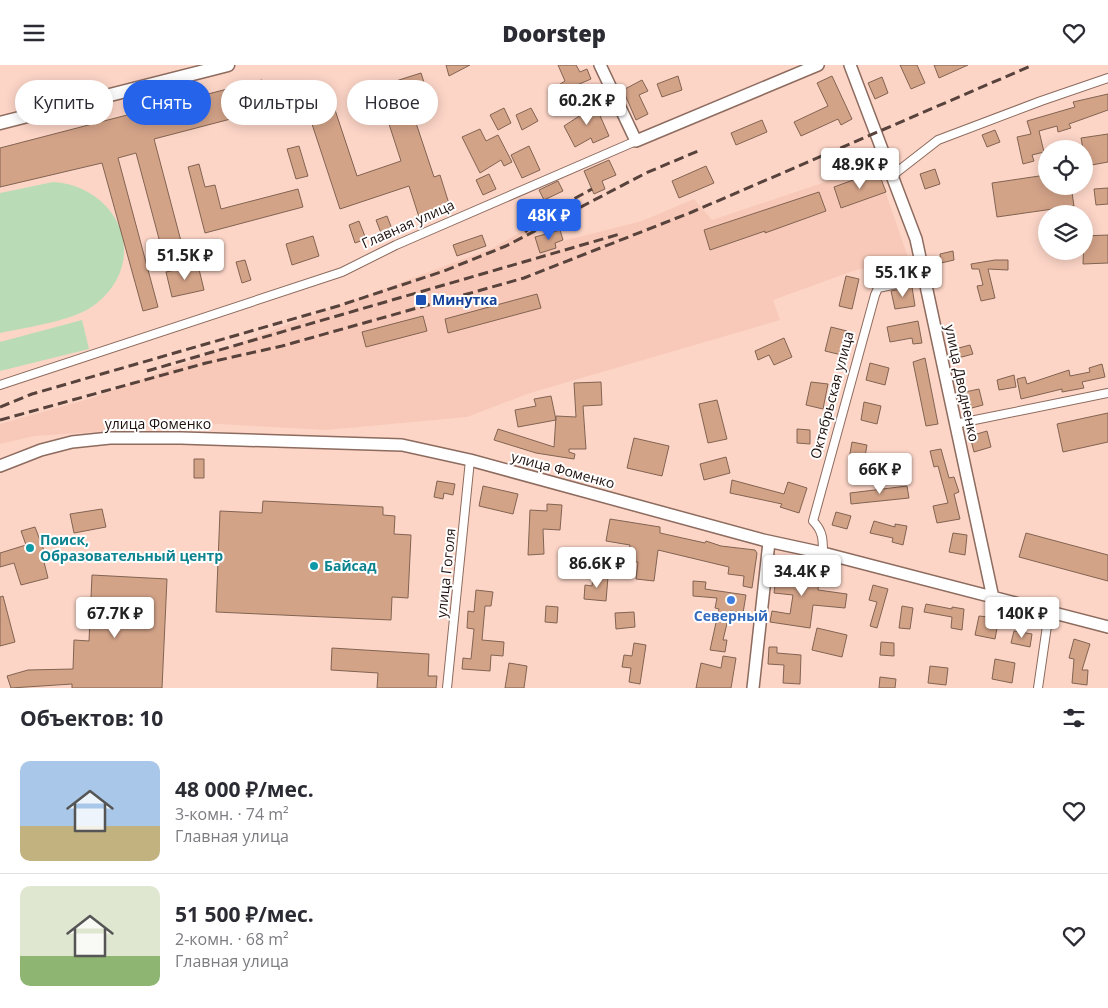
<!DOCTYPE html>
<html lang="ru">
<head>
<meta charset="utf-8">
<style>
  body { margin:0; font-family:"Open Sans",sans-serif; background:#f7f7f7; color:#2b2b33; height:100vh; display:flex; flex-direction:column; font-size:19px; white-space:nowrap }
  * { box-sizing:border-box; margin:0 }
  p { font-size:16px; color:#7c7c81 }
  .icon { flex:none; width:28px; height:28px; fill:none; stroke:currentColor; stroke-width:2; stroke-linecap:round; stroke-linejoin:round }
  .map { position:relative; height:623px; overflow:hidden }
  .drawer { display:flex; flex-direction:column; background:#fff; flex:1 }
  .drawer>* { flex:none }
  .banner { position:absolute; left:15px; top:15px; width:500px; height:45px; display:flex; gap:10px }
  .controls { position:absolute; left:1038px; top:75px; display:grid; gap:10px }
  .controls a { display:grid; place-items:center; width:55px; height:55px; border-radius:50%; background:#fff; box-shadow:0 2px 12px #0003; font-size:25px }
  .price { position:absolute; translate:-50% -42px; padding:0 11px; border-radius:5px; background:#fff; color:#222; font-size:16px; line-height:32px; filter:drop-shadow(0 1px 2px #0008) }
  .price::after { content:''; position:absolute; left:50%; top:30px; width:15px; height:11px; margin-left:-8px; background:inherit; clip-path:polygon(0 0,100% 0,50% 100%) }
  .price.active { background:#2563eb; color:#fff }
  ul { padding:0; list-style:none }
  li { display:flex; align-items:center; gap:15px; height:125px; padding:0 20px }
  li+li { border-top:1px solid #e1e1e2 }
  li span { display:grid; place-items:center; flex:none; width:140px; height:100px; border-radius:10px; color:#555 }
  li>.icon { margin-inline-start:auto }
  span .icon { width:60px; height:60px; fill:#fffc; stroke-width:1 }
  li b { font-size:21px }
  h2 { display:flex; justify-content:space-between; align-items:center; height:60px; padding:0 20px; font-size:21px }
  .pill { padding:0 18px; border-radius:22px; background:#fff; box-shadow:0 2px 12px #0003; font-size:18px; line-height:45px }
  .pill.active { background:#2563eb; color:#fff }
  header { display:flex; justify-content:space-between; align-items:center; height:65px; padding:0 20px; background:#fff; font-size:22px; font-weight:800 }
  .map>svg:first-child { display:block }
  .built { fill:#f8c9b8 }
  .green { fill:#b9dcb6 }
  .building { fill:#d3a388; stroke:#826351 }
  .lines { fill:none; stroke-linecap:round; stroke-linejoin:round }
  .street-casing { stroke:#8d6b5e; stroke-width:10 }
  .secondary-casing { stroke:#8d6b5e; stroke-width:14 }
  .primary-casing { stroke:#8d6b5e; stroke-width:15 }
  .street { stroke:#fff; stroke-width:8 }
  .secondary { stroke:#fff; stroke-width:11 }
  .primary { stroke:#fff; stroke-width:12 }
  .rail { stroke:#57423c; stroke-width:3; stroke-dasharray:10 5; stroke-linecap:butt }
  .transit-dot { fill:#1a4fb4; stroke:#fff; stroke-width:2 }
  .culture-dot { fill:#0f9aa8; stroke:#fff; stroke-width:2 }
  .shop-dot { fill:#3f7fe0; stroke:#fff; stroke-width:2 }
  .labels { text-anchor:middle; stroke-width:4; stroke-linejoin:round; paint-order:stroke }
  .street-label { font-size:14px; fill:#1e100c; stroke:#fff }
  .transit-label { font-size:14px; font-weight:bold; fill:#164399; stroke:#fff; text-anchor:start }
  .culture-label { font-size:14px; font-weight:bold; fill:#0d838f; stroke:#fff; text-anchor:start }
  .shop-label { font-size:14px; font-weight:bold; fill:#366cbe; stroke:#fff }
</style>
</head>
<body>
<header><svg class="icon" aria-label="menu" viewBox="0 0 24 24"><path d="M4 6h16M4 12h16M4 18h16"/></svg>Doorstep<svg class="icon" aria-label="heart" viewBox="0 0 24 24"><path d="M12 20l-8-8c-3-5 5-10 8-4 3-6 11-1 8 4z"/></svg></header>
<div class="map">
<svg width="1108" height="623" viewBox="0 0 1108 623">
  <rect width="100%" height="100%" fill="#fcd5c7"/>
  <path class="built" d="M876,100l33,95 -38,13 1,-7 -22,6 -77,28 7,20 -250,73 -63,24 -141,13 -107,-6 -185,12 -34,8v-20l92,-26 401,-150 28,-16 10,-12 9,33 16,-5 -1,-5 87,-22 52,-22 18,21z"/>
  <path class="green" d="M53,117c65,4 98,77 44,121 -21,18 -69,24 -97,30v-140z
    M82,255l7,29 -89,22v-29z"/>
  <path class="building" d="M446,0h24l-21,11z
    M558,0h18l4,7 7,-3 4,10 -14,6 1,2 -16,9 -5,-10 8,-5z
    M900,0h17l8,18 -14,6z
    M934,0h34l-29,13z
    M421,8l7,22 -19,7 25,75 6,-2 10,32 -31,10 -10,-31 -69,23 -31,-94 25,-8 23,69 44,-15 -24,-74z
    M678,11l4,14 -20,7 -5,-13z
    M832,11l20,43 -11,6 -3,-6 -37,17 -7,-14 34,-16 -11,-23z
    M882,12l6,16 -13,6 -7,-16z
    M262,15l7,29 -115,30 28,106 -20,5 -26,-97 -18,5 40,149 -15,4 -41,-148 -102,24v-39z
    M642,15l6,11 -9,4 9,19 -12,6 -13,-30z
    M1108,29v16l-39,14 2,4 -13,4 -1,-6 -18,5 5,21 -12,3 2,6 -11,3 -6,-27 14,-3 -4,-13 48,-14 -2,-5z
    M594,37l15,34 -16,7 -2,-5 -16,9 -11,-21 17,-11 -3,-6z
    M504,43l7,15 -13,7 -8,-15z
    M531,43l7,13 -16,9 -6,-15z
    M762,55l5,12 -31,13 -5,-12z
    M480,64l6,12 12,-6 14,27 -8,4 -3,-6 -21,13 -18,-36z
    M995,65l5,12 -13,5 -5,-12z
    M1108,69v28l-22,4 -5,-28z
    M299,81l9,30 -12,3 -9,-30z
    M529,81l11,24 -18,8 -11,-23z
    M609,95l7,15 -14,6 3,8 -11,5 -10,-23z
    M199,99l6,23 10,-2 6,24 77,-20 5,18 -98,26 -17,-66z
    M706,101l8,17 -35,15 -7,-17z
    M935,104l5,15 -15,5 -5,-15z
    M878,106l8,21 -45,16 -7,-21z
    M489,109l7,15 -13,6 -7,-15z
    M1046,110v11h25l3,20 -77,11 -5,-34z
    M558,116l5,10 -19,9 -5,-10z
    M1108,123v16l-12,1 -2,-16z
    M819,127l7,19 -61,22v-2l-55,19 -6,-20z
    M387,151l5,13 -11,4 -5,-13z
    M359,156l7,18 -11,4 -6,-18z
    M560,165l3,10 -8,3 1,5 -16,5 -5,-16z
    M482,170l4,11 -29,10 -4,-11z
    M1108,170v28l-25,1 1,-28z
    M313,171l6,20 -27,9 -6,-21z
    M953,186l1,9 -13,3 -1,-9z
    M245,195l6,20 -9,3 -6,-21z
    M995,195h13v10l-20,-1 7,29 -14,3 -4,-15 6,-1 -4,-16h-7l-1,-5z
    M198,200l6,25 -32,7 -6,-25z
    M846,211l13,3 -7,30 -13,-3z
    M912,222l3,19 -20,3 -4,-18z
    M537,229l4,14 -93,25 -3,-14z
    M423,251l4,15 -61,16 -4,-15z
    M918,256l4,22 -9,1 -1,-6 -22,4 -3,-15z
    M831,262l16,4 -5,24 -17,-4z
    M784,273l8,19 -18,8 -5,-10 -11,5 -3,-9z
    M970,280l3,9 -15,4 -3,-9z
    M925,293l13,66 -12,2 -13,-64z
    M870,298l19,5 -4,17 -19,-5z
    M1102,299l3,13 -23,5 2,6 -22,4v-3l-41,10 -4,-20 8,-2 2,7 42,-14 1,6 20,-4 -1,-4z
    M1014,310l2,12 -17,3 -2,-10z
    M601,317l1,23 -19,1 3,43h-17v3l6,2 -1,5 -38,-6 -42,-13 4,-11 56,18 2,-31 20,1 -2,-34z
    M811,317l17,2 -5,25 -17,-4z
    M979,324l4,16 -15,4 -3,-17z
    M551,331l5,24 -38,7 -3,-17 21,-4 -2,-7z
    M717,335l10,39 -19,4 -9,-39z
    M864,337l17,4 -4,18 -16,-4z
    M1108,348v29l-45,10 -6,-28z
    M797,364l13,1v14l-13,-1z
    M987,366l4,16 -17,5 -4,-16z
    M634,373l35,8 -7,30 -35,-8z
    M852,377l15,3 -3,17 -15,-3z
    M941,384l8,29 5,-1 5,15 -5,2 6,25 -23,4 -4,-17 15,-3 -10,-37 -4,1 -4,-16z
    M726,392l4,16 -26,7 -4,-16z
    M194,394h10v19h-10z
    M732,415l52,14 4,-12 19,6 -8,25 -19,-6 2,-3 -52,-11z
    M437,416l18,3 -2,11 -9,-2 -1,6 -9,-2z
    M483,421l35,8 -5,20 -34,-8z
    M907,421l2,12 -58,6 -1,-11z
    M263,436l120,6v8l12,1 -1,18 17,1 -3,63 -16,-1 -1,23 -175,-8 4,-101 42,2z
    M547,439l15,1 -2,25 -17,-1 1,25 -16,1 2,-45 17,1z
    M102,444l4,18 -32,6 -4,-19z
    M836,447l15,4 -4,13 -15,-4z
    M610,454l50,8v6l45,10 1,-2 15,5 34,4 2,3 -5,35 -9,-2 1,-10 -16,-2 1,-7 -71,-17 -4,31 -18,-2 2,-17 -10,-1 2,-16 -24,-4z
    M874,456l21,6v-3l12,2 -4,19 -11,-3 1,-4 -23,-5z
    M35,462l10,26 -3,1 6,24 -27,7 -7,-22 -14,4v-14l26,-8 -5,-14z
    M953,468l14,2 -2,20 -16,-3z
    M1026,468l82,22v26l-89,-24z
    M778,497l16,2 -2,12 27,4 -1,10 29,4 -2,14 -32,-3 -3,23 -40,-6 2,-11 18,3 3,-19 -19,-2z
    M92,510l75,4 -5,109h-90v-4l-61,4 -4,-12 21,-6 45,-1 1,-29 15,1z
    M593,511l15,1 -2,24 -22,-2 1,-14 7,1z
    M693,516l13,1 -1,7 41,6 -3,18 -13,-2 -7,29h4l-2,12 -15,-2 9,-41 -4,-1 2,-10 -24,-2z
    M873,520l15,4 -11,39 -7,-2 7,-24 -8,-2z
    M476,525l17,2 -2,14h-6l-3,34 22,2 -1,14 -12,-1 -1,16 -28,-2 1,-11 8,1 3,-30 -7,-1 1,-17 6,1z
    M3,531l12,46 -15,4v-49z
    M926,539l26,5v-2l12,2 -2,21 -11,-2 1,-11 -28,-5z
    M546,541l12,1 -1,16 -12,-1z
    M902,541l11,2 -3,21 -11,-1z
    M634,547l1,15 -19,2 -1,-16z
    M979,551l20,2 -4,21 -20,-4z
    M817,563l30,7 -5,22 -30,-7z
    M1014,566l18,3 -2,13 -19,-4z
    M1074,574l16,5 -8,26h6l-1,15 -15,-2 2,-24 -5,-1z
    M881,577l13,1v13l-14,-1z
    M634,578l12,2 -6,39 -11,-2 2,-14 -9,-1 2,-12 8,1z
    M769,582h8v6l24,2 -1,29 -17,-1 1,-18 -16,-1z
    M332,583l97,6 -1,22h9l-1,12h-59l1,-15 -47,-3z
    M723,591l13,2 -5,30h-35l5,-25 20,5z
    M995,594l20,4 -3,20 -20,-4z
    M509,598l18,3 -3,22h-19z
    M930,601l18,2 -2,17 -18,-2z
    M880,612l16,2 -1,9h-16z"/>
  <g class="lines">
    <defs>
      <path id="street" d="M893,110l45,-35 103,-39 67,-23
        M0,320l342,-113 54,-27 240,-104
        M955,359l153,-31
        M823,488c0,-13 0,-22 -10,-32l62,-226 3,-7 47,-10
        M447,623l23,-228
        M1038,623l11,-76"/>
      <path id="secondary" d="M600,0l36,76 182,-76
        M850,0l66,174 77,359
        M0,401l41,-16 31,-8 38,-4h71l221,7 68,15 293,80 60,13 285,74
        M753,623l16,-146"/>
      <path id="primary" d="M0,58l228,-58"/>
    </defs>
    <use href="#street" class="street-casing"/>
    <use href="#secondary" class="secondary-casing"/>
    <use href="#primary" class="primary-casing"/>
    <use href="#street" class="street"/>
    <use href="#secondary" class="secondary"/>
    <use href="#primary" class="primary"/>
    <path class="rail" d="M525,167l25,-20 42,-23
      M147,306l473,-137
      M0,342l32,-13 306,-88 106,-35 62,-25 140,-73 52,-22
      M0,355l206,-57 76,-17 242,-68 168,-66 341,-147"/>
  </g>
  <rect class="transit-dot" x="415" y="229" width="12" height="12" rx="2.5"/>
  <g class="culture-dot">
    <circle cx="30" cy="483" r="5"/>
    <circle cx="314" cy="501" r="5"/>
  </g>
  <circle class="shop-dot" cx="731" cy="535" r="5"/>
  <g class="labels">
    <g class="street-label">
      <text transform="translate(408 159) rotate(-24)" y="5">Главная улица</text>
      <text transform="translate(962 318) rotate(78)" y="5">улица Дводненко</text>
      <text transform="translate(832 330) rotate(-75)" y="5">Октябрьская улица</text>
      <text x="158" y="364">улица Фоменко</text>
      <text transform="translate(563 405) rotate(15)" y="5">улица Фоменко</text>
      <text transform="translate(446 508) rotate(-84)" y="5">улица Гоголя</text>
    </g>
    <g class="transit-label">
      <text x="432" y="240">Минутка</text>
    </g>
    <g class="culture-label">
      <text x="40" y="480">Поиск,<tspan x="40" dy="16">Образовательный центр</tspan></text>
      <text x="324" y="506">Байсад</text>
    </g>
    <g class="shop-label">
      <text x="731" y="556">Северный</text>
    </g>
  </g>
</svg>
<div class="controls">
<a><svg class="icon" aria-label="locate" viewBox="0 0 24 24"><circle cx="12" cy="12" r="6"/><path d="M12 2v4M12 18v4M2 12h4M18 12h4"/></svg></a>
<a><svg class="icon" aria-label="layers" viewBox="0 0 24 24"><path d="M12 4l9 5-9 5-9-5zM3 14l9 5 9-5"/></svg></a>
</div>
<b class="price" style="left:587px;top:61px">60.2K ₽</b>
<b class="price" style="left:860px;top:125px">48.9K ₽</b>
<b class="price active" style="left:549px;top:176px">48K ₽</b>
<b class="price" style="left:185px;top:216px">51.5K ₽</b>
<b class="price" style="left:903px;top:233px">55.1K ₽</b>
<b class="price" style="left:880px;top:430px">66K ₽</b>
<b class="price" style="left:597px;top:524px">86.6K ₽</b>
<b class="price" style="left:802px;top:532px">34.4K ₽</b>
<b class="price" style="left:115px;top:574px">67.7K ₽</b>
<b class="price" style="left:1022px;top:574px">140K ₽</b>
<div class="banner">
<a class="pill">Купить</a>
<a class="pill active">Снять</a>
<a class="pill">Фильтры</a>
<a class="pill">Новое</a>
</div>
</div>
<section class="drawer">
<h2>Объектов: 10<svg class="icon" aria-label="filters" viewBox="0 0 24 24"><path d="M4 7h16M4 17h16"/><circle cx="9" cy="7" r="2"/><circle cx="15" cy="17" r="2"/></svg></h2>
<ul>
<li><span style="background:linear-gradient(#a9c7e8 65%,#c2b280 0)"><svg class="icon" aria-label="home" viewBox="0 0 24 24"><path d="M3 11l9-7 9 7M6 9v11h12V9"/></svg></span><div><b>48 000 ₽/мес.</b><p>3-комн. · 74 m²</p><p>Главная улица</p></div><svg class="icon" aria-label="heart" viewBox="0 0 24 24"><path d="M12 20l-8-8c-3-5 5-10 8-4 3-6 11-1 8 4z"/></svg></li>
<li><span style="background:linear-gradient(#dfe7d0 70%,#8fb573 0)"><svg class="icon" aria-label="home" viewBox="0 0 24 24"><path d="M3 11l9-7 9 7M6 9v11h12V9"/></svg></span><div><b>51 500 ₽/мес.</b><p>2-комн. · 68 m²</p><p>Главная улица</p></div><svg class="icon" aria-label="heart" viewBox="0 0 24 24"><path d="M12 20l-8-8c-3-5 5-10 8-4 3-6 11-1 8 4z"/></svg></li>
</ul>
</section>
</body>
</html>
